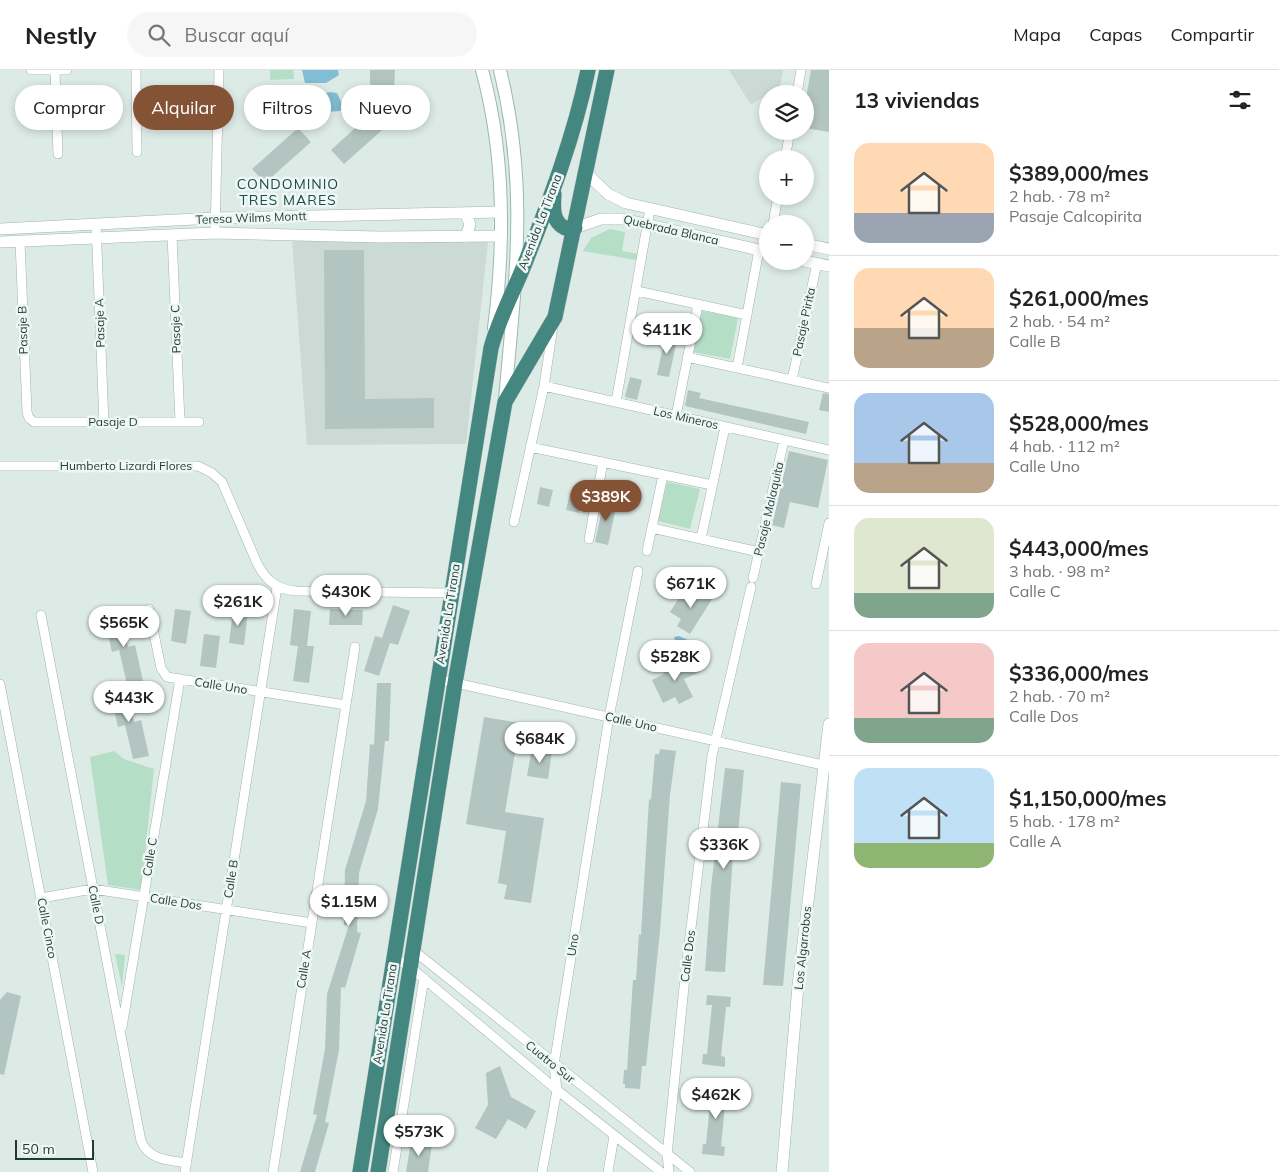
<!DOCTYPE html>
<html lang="es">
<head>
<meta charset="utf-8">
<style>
  body { margin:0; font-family:Mulish,sans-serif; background:#f6f6f6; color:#222; height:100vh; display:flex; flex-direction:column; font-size:19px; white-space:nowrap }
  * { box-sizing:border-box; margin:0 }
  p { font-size:16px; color:#767676 }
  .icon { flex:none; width:28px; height:28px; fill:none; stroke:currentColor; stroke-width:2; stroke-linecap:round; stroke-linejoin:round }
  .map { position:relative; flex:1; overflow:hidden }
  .sheet { display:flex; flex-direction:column; background:#fff; width:450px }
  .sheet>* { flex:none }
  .banner { position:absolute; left:15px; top:15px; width:475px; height:45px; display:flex; gap:10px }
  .fabs { position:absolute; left:759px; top:15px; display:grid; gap:10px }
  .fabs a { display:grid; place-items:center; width:55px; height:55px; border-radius:50%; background:#fff; box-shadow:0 2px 8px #0003; font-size:25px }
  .scale { position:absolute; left:15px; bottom:12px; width:79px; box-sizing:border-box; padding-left:5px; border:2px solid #1e3b37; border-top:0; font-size:14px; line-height:18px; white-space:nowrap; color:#1e3b37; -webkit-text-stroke:4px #eef7f4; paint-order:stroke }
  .price { position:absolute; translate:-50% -42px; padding:0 11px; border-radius:18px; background:#fff; color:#222; font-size:16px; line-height:32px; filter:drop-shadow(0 1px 2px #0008) }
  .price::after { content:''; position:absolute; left:50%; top:30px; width:15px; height:11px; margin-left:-8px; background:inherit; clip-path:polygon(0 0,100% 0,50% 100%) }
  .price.selected { background:#845234; color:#fff }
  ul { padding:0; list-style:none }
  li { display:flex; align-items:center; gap:15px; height:125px; padding:0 25px }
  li+li { border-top:1px solid #e0e0e0 }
  li span { display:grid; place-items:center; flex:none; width:140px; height:100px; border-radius:15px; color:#555 }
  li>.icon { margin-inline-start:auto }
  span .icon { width:60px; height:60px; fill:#fffc; stroke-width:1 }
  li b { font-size:21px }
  h2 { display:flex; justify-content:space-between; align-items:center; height:60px; padding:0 25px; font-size:21px }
  .pill { padding:0 18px; border-radius:22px; background:#fff; box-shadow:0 2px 8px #0003; font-size:18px; line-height:45px }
  .pill.selected { background:#845234; color:#fff }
  header { display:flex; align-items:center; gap:30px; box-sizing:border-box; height:70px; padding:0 25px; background:#fff; border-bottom:1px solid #e0e0e0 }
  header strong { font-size:24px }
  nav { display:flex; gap:28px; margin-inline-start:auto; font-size:18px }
  .search { width:350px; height:45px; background:#f6f6f6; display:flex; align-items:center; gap:12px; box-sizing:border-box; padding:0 18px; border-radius:28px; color:#767676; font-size:19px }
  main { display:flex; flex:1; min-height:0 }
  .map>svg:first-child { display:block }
  .built { fill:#ccdad6 }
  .green { fill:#b4dec5 }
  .water { fill:#81bdd4 }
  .building { fill:#b3c5c0 }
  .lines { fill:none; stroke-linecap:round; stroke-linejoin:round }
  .minor-casing { stroke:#a0b3ae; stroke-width:10 }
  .tertiary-casing { stroke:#a0b3ae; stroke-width:12 }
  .secondary-casing { stroke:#9cb7b1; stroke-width:14 }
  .trunk-casing { stroke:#c0c8c7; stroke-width:16 }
  .minor { stroke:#fff; stroke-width:9 }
  .tertiary { stroke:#fff; stroke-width:11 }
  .secondary { stroke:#fff; stroke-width:12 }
  .trunk { stroke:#448680; stroke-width:15 }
  .labels { text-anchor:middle; stroke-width:5; stroke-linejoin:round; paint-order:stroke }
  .street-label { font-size:12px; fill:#1e3b37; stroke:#eef7f4 }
  .neighbourhood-label { font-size:14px; letter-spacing:1px; fill:#194e48; stroke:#eef7f4 }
</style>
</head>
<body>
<header>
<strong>Nestly</strong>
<div class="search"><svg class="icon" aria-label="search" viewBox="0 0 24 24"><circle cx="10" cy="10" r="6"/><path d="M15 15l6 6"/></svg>Buscar aquí</div>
<nav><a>Mapa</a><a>Capas</a><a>Compartir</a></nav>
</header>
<main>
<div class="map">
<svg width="829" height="1102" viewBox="0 0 829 1102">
  <rect width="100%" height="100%" fill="#ddebe6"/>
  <path class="built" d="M729,0h54l-3,16 -29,19z
    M292,170l196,2 -22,202 -159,1z"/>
  <path class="green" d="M270,0h23l1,9 -24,1z
    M610,159l15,3 -3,19 16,3 -2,6 -53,-9 8,-13z
    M702,241l36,7 -8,41 -37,-7z
    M667,412l33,7 -10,40 -32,-8z
    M114,681l10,8 30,10 -13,121 -33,-5 -18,-128z
    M115,884l10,1 -3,32z"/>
  <path class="water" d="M302,0h36l1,5 -13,8h-21z
    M315,20l7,4 8,-2 7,1 7,15 -4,3 -14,1 -4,5h-4l-3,-3 1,-10 -7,-7 1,-5z
    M679,566l13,6v11l-4,5 -8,-1 -6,-20z"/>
  <path class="building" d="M370,0h25l-1,20 -24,-1z
    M811,0h18v62l-24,-4v-24z
    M377,38l13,15 -46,41 -13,-14z
    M298,58l13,14 -46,41 -13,-14z
    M324,180h40l1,149 69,-1v30l-109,1z
    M666,262l12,3 -9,42 -12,-2z
    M630,307l12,3 -5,20 -12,-3z
    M688,320l13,3 -2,5 110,24 -3,12 -121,-28z
    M823,323l6,1v18l-10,-2z
    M789,381l39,9 -10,48 -28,-6 -6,26 -12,-3z
    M540,417l13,3 -4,17 -12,-3z
    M570,423l13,3 -4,17 -13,-3z
    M604,430l13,3 -9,42 -13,-3z
    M700,518l14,8 -24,38 -13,-8 4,-7 -11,-7 14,-22 11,7z
    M393,535l17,6 -12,34 -8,-2 -11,33 -15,-5 11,-35 7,2z
    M175,539l16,2 -5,33 -15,-3z
    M294,539l17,2 -4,35h7l-5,37 -16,-2 5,-35 -8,-1z
    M330,539l33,1 -1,15h-33z
    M233,540l15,2 -4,33 -15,-2z
    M120,543l8,34 7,-2 8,36 -16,3 -8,-34 -7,2 -8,-36z
    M204,564l16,2 -4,32 -16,-2z
    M672,588l7,12 16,-8 5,10 -16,7 9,18 -14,7 -4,-7 -12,6 -11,-23 12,-6 -5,-10z
    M377,613h14l-2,58h-4l-7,68 -19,64 -2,59 4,1 -16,55 -4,-1 -2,63 -14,72 4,1 -14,49h-15l17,-57 -4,-1 12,-65 2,-55 22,-69h-5l1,-55 21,-69 4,-57 4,1z
    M126,617l8,35 7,-2 8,36 -16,3 -8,-34 -7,2 -8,-36z
    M484,647l36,6 -15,89 39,6 -13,85 -27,-4 3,-14 -9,-2 8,-52 -40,-7z
    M532,678l20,3 -4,28 -21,-3z
    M660,679l16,2 -6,44 -10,136 -14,135h-4l-2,23 -15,-1v-4h-2l1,-14h3l6,-90h3l3,-46 2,1 8,-136 2,1 4,-46h4z
    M725,698l19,2 -8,85h-3l-8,117 -20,-1 6,-84z
    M781,712l20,2 -18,202 -20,-1z
    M7,922l14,4 -17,79 -4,-1v-74z
    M707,925l24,2 -1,10h-4l-5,49 4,1v10l-23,-3 1,-10h4l5,-49h-6z
    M500,996l11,31 25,14 -10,18 -18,-10 -12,20 -21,-11 13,-23 -2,-32z
    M707,1015l24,2 -1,10h-4l-5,49 4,1 -1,9 -22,-2 1,-10h3l5,-49 -5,-1z
    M411,1071l21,3 -4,28h-22z"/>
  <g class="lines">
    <defs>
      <path id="minor" d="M31,0h36
        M55,0l3,84
        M136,0l1,82
        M797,24l4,-24
        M785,89l5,-28
        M96,154l8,199
        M773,154l5,-28
        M215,163l4,-163
        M172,165l8,187
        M20,171l7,171 2,6 5,4h165
        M637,221l110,24
        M687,287l142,31
        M737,298l22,-118
        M792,310l25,-117
        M544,316l285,64
        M616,332l34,-193
        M676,346l22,-111
        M530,377l182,38
        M0,396h198l14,7 10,9 35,81c9,18 20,26 39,28l156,2
        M514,452l30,-136 9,-60
        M652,458l107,24
        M589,469l14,-77
        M701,469l24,-112
        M647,481l16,-76
        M753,508l31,-138
        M816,514l13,-61
        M149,539l12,59 6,9 179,28
        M41,545l100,526c8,19 27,19 46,22
        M438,609l385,86
        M0,614l93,488
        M41,828l52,-9 219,34
        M413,880l277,222
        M394,888l16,9 147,123 104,82
        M122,957l58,-348
        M185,1102l92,-585
        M273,1102l82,-525
        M393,1102l31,-194
        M542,1102l15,-82 -3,-25 55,-348 29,-146
        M608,1102l6,-36
        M669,1102l-2,-17 18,-178 27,-221 39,-169"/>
      <path id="tertiary" d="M586,103l22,21 18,9 142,32
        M465,143l5,11 -4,13
        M575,158l26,-9h22l145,33
        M0,159l215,-11 286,-6
        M0,172l215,-9 164,4 122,-1
        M805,174l24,5
        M805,191l24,5
        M782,1102l16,-186 31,-262"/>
      <path id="secondary" d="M482,0c23,84 23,172 12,258
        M500,0c29,117 15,212 5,330"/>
      <path id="trunk" d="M554,124c-1,13 -2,28 11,34h10
        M360,1102l131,-824c8,-30 23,-57 34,-85 25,-63 49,-126 63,-193
        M378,1102l77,-489 50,-281 50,-85 52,-247"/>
    </defs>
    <use href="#minor" class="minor-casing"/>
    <use href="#tertiary" class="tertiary-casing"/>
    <use href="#secondary" class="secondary-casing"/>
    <use href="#trunk" class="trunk-casing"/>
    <use href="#minor" class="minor"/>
    <use href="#tertiary" class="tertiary"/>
    <use href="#secondary" class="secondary"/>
    <use href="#trunk" class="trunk"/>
  </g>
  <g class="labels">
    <g class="street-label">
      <text transform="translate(251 148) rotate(-2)" y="4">Teresa Wilms Montt</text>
      <text transform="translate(540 152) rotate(-69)" y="4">Avenida La Tirana</text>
      <text transform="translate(671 160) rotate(13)" y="4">Quebrada Blanca</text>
      <text transform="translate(804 252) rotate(-78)" y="4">Pasaje Pirita</text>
      <text transform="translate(100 253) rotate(-92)" y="4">Pasaje A</text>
      <text transform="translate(176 259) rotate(-92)" y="4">Pasaje C</text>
      <text transform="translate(23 260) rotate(-92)" y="4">Pasaje B</text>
      <text transform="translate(686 348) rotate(13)" y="4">Los Mineros</text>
      <text x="113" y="356">Pasaje D</text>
      <text x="126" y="400">Humberto Lizardi Flores</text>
      <text transform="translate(769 439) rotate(-77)" y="4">Pasaje Malaquita</text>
      <text transform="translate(448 544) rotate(-81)" y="4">Avenida La Tirana</text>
      <text transform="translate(221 616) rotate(9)" y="4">Calle Uno</text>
      <text transform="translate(631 652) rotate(13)" y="4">Calle Uno</text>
      <text transform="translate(150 787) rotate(-81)" y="4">Calle C</text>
      <text transform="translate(231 809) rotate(-81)" y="4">Calle B</text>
      <text transform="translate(176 832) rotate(9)" y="4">Calle Dos</text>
      <text transform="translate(96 835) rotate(79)" y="4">Calle D</text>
      <text transform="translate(47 858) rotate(79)" y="4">Calle Cinco</text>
      <text transform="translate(573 875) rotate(-81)" y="4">Uno</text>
      <text transform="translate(803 878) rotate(-84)" y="4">Los Algarrobos</text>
      <text transform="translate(688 886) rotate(-83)" y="4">Calle Dos</text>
      <text transform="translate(304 899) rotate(-81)" y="4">Calle A</text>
      <text transform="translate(385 944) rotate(-81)" y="4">Avenida La Tirana</text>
      <text transform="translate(550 992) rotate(39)" y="4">Cuatro Sur</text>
    </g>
    <g class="neighbourhood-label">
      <text x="288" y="119">CONDOMINIO<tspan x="288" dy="16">TRES MARES</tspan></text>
    </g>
  </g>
</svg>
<div class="fabs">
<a><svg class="icon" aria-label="layers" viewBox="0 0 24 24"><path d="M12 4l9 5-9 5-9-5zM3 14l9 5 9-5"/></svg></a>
<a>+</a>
<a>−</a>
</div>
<div class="scale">50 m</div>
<b class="price" style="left:667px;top:285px">$411K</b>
<b class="price selected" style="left:606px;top:452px">$389K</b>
<b class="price" style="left:691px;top:539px">$671K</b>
<b class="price" style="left:346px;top:547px">$430K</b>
<b class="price" style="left:238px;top:557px">$261K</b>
<b class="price" style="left:124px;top:578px">$565K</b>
<b class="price" style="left:675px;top:612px">$528K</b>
<b class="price" style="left:129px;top:653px">$443K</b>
<b class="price" style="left:540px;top:694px">$684K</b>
<b class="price" style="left:724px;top:800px">$336K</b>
<b class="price" style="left:349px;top:857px">$1.15M</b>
<b class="price" style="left:716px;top:1050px">$462K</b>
<b class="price" style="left:419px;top:1087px">$573K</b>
<div class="banner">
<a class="pill">Comprar</a>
<a class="pill selected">Alquilar</a>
<a class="pill">Filtros</a>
<a class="pill">Nuevo</a>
</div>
</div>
<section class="sheet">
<h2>13 viviendas<svg class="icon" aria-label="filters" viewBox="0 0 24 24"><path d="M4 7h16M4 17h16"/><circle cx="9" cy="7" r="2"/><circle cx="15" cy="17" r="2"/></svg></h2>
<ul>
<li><span style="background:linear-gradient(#ffd9b3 70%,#9aa5b1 0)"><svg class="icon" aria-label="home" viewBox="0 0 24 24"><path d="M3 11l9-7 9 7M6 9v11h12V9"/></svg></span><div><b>$389,000/mes</b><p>2 hab. · 78 m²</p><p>Pasaje Calcopirita</p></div></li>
<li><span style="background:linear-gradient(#ffd9b3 60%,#b9a48a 0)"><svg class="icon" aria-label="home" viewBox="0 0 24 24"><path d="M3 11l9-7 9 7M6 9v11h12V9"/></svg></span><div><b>$261,000/mes</b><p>2 hab. · 54 m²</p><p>Calle B</p></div></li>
<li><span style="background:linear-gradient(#a9c7e8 70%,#b9a48a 0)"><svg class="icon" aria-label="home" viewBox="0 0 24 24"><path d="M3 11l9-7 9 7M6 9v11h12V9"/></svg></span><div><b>$528,000/mes</b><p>4 hab. · 112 m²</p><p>Calle Uno</p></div></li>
<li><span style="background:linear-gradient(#dfe7d0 75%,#7fa58c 0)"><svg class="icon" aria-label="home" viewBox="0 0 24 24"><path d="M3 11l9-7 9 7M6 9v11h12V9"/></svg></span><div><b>$443,000/mes</b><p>3 hab. · 98 m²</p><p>Calle C</p></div></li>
<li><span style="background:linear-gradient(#f6c9c9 75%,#7fa58c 0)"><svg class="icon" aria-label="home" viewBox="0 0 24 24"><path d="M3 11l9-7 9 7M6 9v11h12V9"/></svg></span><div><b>$336,000/mes</b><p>2 hab. · 70 m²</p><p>Calle Dos</p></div></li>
<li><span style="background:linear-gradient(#bfe0f5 75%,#8fb573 0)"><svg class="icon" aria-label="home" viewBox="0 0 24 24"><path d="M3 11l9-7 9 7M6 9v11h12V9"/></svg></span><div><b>$1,150,000/mes</b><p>5 hab. · 178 m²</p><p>Calle A</p></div></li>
</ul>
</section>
</main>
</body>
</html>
